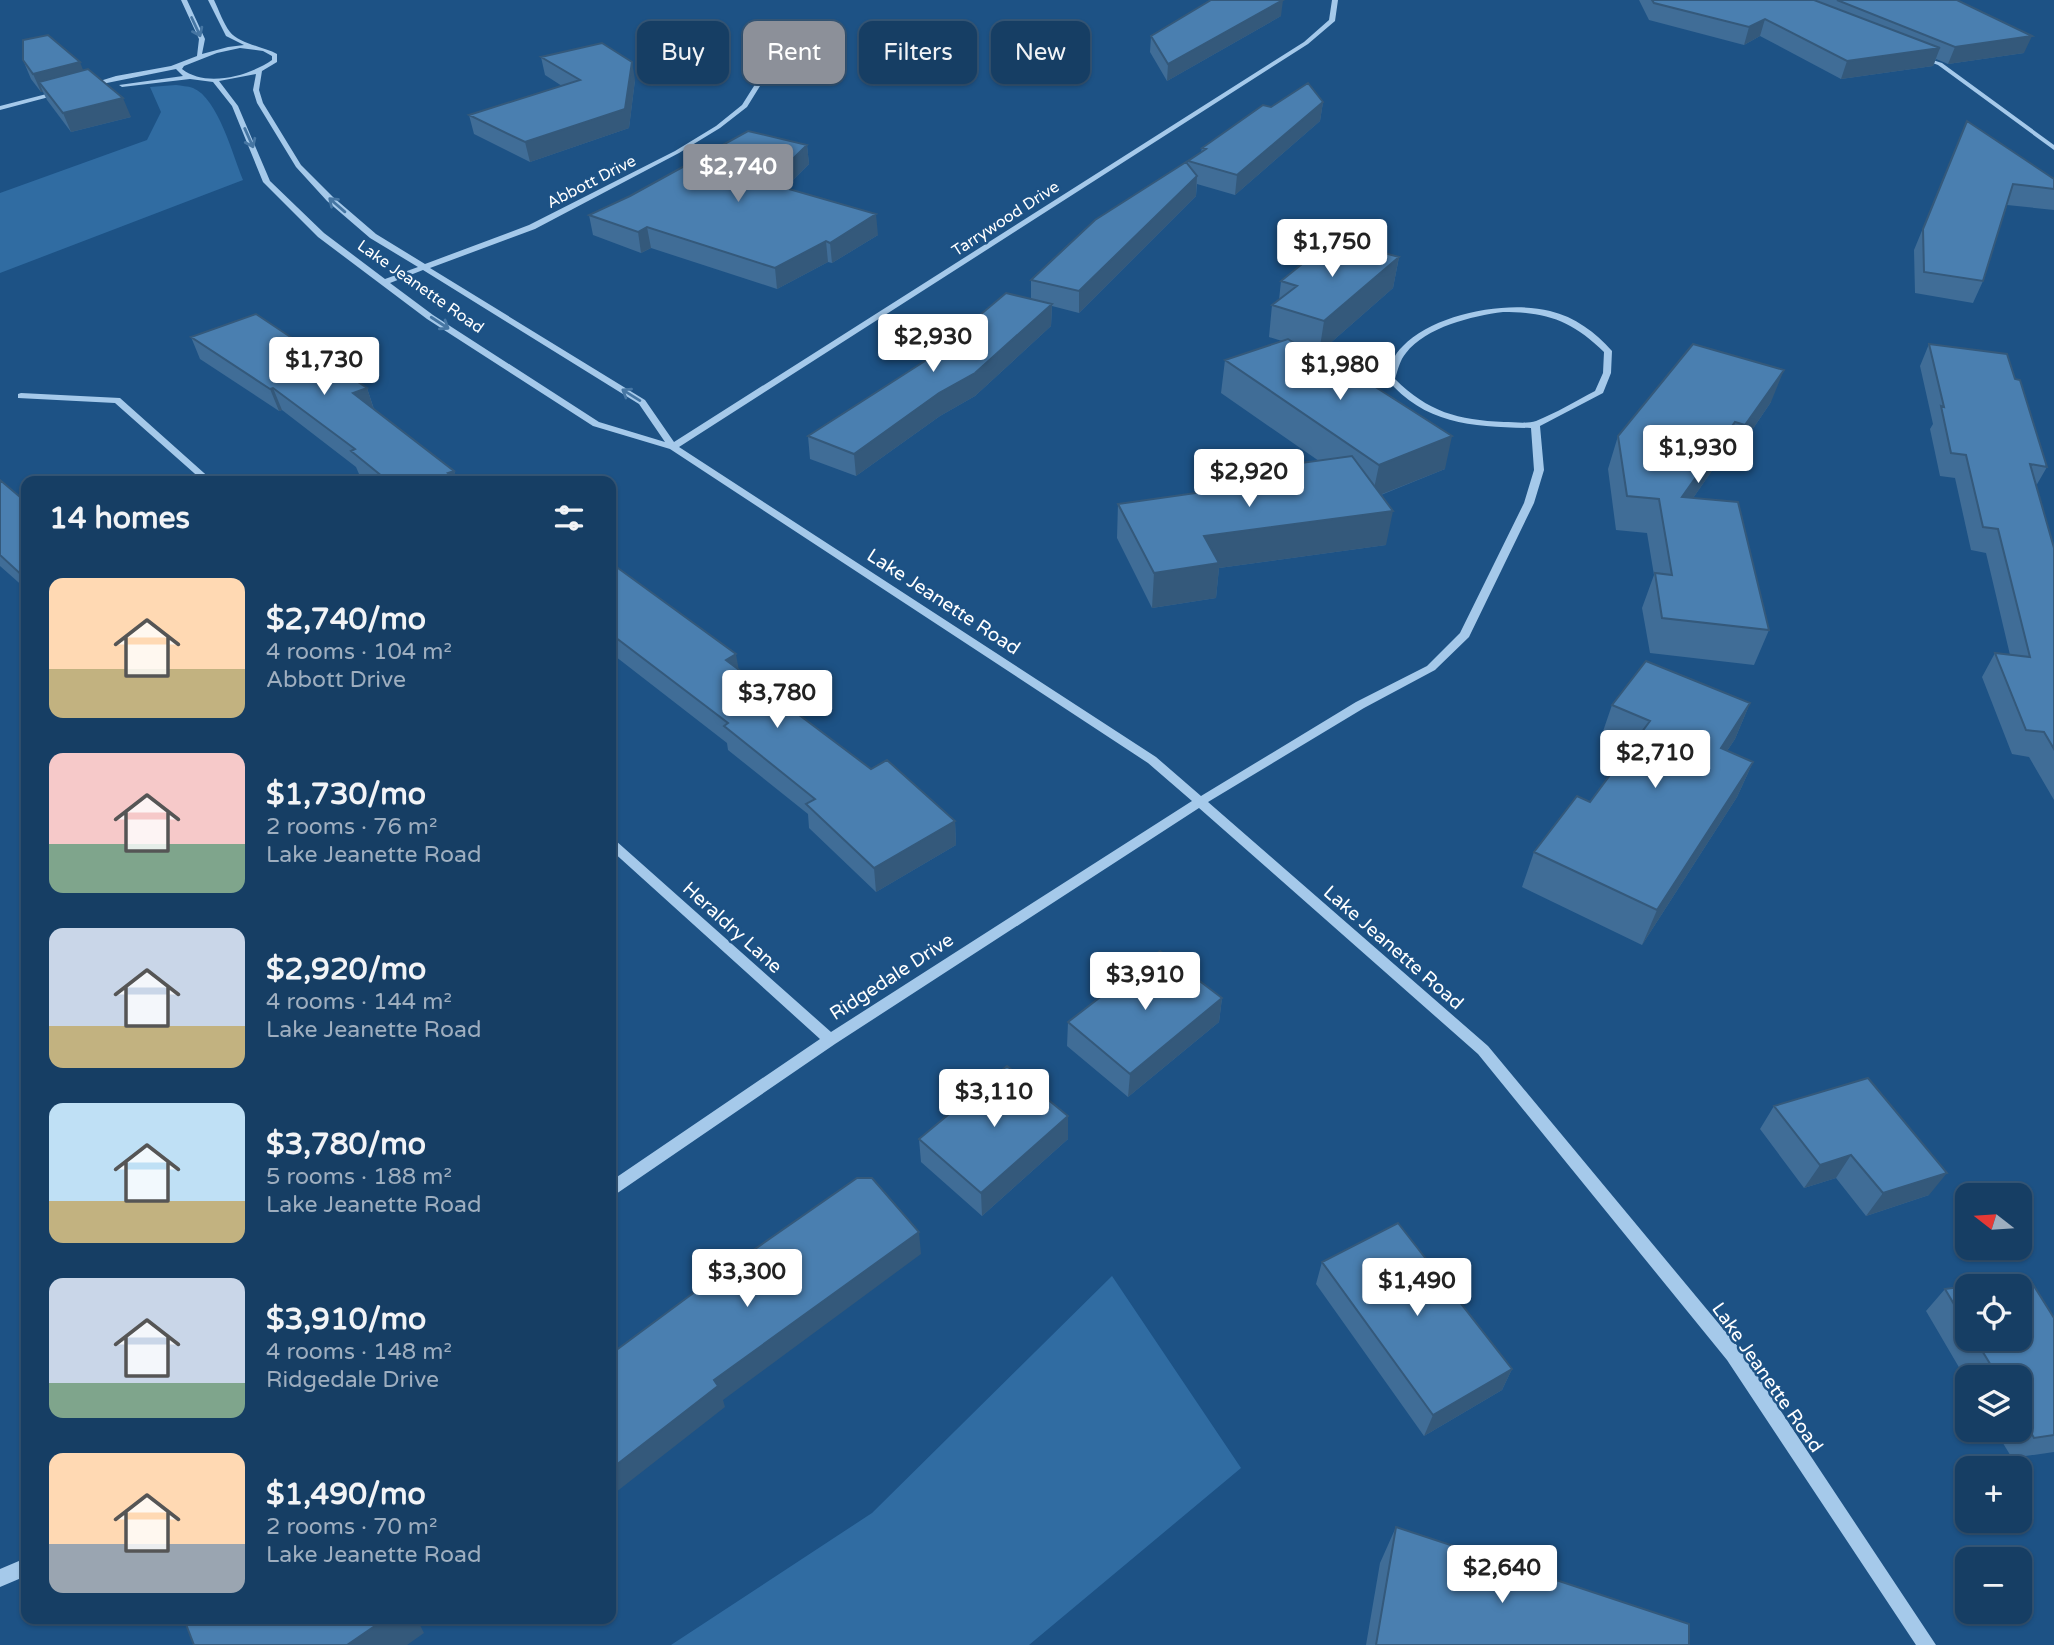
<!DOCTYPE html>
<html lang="en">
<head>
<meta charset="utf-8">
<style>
  body { margin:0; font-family:"Varela Round",sans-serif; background:#23496d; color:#f1f3f6; height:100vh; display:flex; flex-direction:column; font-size:26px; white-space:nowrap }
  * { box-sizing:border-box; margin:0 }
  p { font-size:23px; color:#9eaebf }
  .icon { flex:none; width:38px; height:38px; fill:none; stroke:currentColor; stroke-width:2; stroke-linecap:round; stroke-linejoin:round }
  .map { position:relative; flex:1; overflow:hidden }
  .sheet { position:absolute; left:21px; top:476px; width:595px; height:1148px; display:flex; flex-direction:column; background:#163e64; border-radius:14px; box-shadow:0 2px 5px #0004,0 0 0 2px #355778 }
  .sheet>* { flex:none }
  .guide { position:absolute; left:637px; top:21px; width:665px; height:63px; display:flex; gap:14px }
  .needle { width:46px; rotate:287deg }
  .tools { position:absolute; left:1955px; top:1183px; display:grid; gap:14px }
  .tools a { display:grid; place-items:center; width:77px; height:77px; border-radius:14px; background:#163e64; box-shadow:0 2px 5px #0004,0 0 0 2px #355778; font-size:35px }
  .price { position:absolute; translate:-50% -60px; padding:0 16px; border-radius:7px; background:#fff; color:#222; font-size:23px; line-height:46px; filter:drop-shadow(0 2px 4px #0008) }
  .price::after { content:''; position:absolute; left:50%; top:42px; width:21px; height:16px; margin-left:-10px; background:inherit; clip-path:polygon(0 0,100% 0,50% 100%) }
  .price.selected { background:#8c9099; color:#fff }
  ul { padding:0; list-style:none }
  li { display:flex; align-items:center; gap:21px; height:175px; padding:0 28px }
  li span { display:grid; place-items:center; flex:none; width:196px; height:140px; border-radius:14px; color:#555 }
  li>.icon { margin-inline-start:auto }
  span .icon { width:84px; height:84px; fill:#fffc; stroke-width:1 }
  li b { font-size:30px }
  h2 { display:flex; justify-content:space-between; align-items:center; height:84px; padding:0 28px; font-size:30px }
  .chip { padding:0 24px; border-radius:14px; background:#163e64; box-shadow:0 2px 5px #0004,0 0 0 2px #355778; font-size:24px; line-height:63px }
  .chip.selected { background:#8c9099; color:#fff }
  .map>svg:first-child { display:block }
  .green { fill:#306ca2 }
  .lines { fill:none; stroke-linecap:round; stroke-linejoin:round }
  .minor { fill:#a5c9ea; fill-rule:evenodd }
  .wall { fill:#406d97; fill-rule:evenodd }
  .shaded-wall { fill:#34597b }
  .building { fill:#4a7fb0; stroke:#34597b; stroke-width:2 }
  .oneway { stroke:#4676a3 }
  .labels { text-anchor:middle; stroke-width:5; stroke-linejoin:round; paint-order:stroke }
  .far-street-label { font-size:16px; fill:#fff; stroke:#1d5285 }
  .street-label { font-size:19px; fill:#fff; stroke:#1d5285 }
</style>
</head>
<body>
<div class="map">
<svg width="2054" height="1645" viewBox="0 0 2054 1645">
  <rect width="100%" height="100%" fill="#1d5285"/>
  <path class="green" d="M176,85c5,1 12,1 17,3 25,10 40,68 50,92l-243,93v-80l147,-53 14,-28 -11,-25z
    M1112,1276l129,192 -212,177h-358l201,-132z"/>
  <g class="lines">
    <path class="minor" d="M181,0h6l18,39 -3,15 26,-7 16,-2 -18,-9 -18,-36h6c5,10 9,23 16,32 8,11 34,15 47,22v8l-15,9 -3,19 4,13 38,62 32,32 43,37 49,30 104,-39 146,-74 41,-25 26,-21 12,-19 4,-13 -2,-21 5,-1 3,22 -4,13 -13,21 -27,21 -41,25 -144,76 -105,39 215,132 29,42 630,-400 25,-22 3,-20h6l-3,21 -27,23 -629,403 477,310 45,39 155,-94 71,-36 33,-33 64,-130 10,-33 -3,-42c-57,-1 -106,-3 -144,-49 3,-13 6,-24 16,-33 31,-32 104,-46 147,-35 25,6 45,21 62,40l-1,22 -8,20 -63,33 4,44 -10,33 -65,134 -34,33 -71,38 -156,94 280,244 251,302 197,297h-20l-189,-285 -249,-306 -279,-246 -364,236 -219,150 -5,2v-15l209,-142 -209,-189v-11l4,1 216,192 361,-231 -44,-38 -478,-314 -77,-23 -166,-107 -109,-82 -55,-55 -31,-76 -19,-24 -23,-3 -68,8 -3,-2 64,-9 -7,-7 -89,18v-2l29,-9 55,-10 26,-10 2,-17zM240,48l23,3 9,5v4c-23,16 -66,28 -90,9l2,-3 33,-13zM256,74l-3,16 4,13 39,64 31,34 43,37 48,29 -33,12 -61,-46 -54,-52 -32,-75 -19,-25zM423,270l216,134 26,38 -66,-20 -166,-107 -43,-32zM1503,312c44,0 69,9 101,40l-1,21 -8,18c-19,10 -39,22 -59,30 -9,3 -22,1 -32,1 -46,-2 -76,-10 -109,-43 3,-10 5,-19 11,-26 20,-26 66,-37 97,-41z
      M1917,55l25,8 112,82v5l-116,-85 -21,-8z
      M62,90l3,2 -1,1 -64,17v-4z
      M21,393l99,5 93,83h-10l-88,-78 -97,-5v-4z
      M26,1558v18l-26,11v-18z"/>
  </g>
  <path class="wall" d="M1639,0h318l67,53 -76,11 -12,-5 -3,7 -92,13 -81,-43 -16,9 -95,-25z
    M1281,16l-114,65 -17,-29 1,-16z
    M541,57l94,23 -6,48 -99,34 -56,-28 -5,-19 93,-29 -17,-11z
    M23,60l60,10 48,47 -60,15 -24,-32 -4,-8h-2l-10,-13z
    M1323,102l-3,19 -85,74 -38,-11 -1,12 -117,117 -27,-7 -1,20 -76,70 -35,20 -84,60 -46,-17 -2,-23 223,-137v-19l156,-116 1,-3 13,-9 1,-4 69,-41z
    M1967,121l87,58v31l-47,-5 -24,76 -10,22 -58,-10 -1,-43z
    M807,145l2,19 -24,24 93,47 -46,28 -4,-1 -51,27 -126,-41 -10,5 -48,-18 -4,-20z
    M1399,257l-6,31 -74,65 -20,-7 146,123 -64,26 5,50 -167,23 -3,30 -64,10 -35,-70 1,-34 103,-14 1,-16 97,-13 -98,-68 4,-33 57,-19 -13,-4 3,-32 7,-5 2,-19z
    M191,337l176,51 7,21 80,62 3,9 2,1h-91l-9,-7 -3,-7 -74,-57 -3,1 -79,-52z
    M1929,344l86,35 32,88 -11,19 18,62v252l-25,-43 -17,-3 -30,-77 13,-24 15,2 -24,-102 -15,-3 -16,-72 -15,-2 -10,-47 3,-5 -13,-58z
    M1771,402l-38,56 -10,-3 -30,43 76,132 -15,35 -104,-12 -8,-45 12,-33 -7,-42 -31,-3 -8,-61 10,-33z
    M0,480l26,22v87l-26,-23z
    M611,563l128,107 132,99 84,52 1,24 -80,47 -67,-64 -1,-14 -80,-64 -1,-7 -116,-90z
    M1750,703l-15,36 -8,12 26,11 -16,35 -95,148 -120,-58 12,-35 56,-50 37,-50 -27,-12 12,-35z
    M1222,998l-3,24 -91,75 -61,-51 1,-24z
    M1774,1106l155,89 -63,21 -30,-38 -32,10 -44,-59z
    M919,1139h149l-86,77 -61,-54z
    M1322,1262l190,107 -10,21 -78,46 -108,-152z
    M2029,1278l25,40v134l-42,6 -17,-28h25v-53h-53v4l-41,-70 19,-22zM1967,1286h53v53h-53z
    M1396,1527l293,118h-323l14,-82z"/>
  <path class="shaded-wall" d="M1283,0l-2,16 -114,65 1,-17z
    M1765,19l-5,17 -16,9 5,-18z
    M2032,36l-8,17 -76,11 7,-17z
    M1940,48l-7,18 -92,13 6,-18z
    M80,62l7,18 -48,2 4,10h-2l-8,-18z
    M632,62l3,18 -6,48 -99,34 -5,-20z
    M123,98l8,19 -60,15 -8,-19z
    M1323,102l-3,19 -85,74 2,-20z
    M807,145l2,19 -39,39 -2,-20z
    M1197,176l-1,20 -117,117v-22z
    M876,214l2,21 -46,28 -2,-20z
    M647,227l4,21 -10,5 -3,-21z
    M826,241l2,21 -51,27 -2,-21z
    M1399,257l-6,31 -74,65 5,-32z
    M1052,304l-1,22 -76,70 -35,20 -84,60 -2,-22z
    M1784,370l-13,32 -38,56 12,-33z
    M273,388l9,22 -3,1 -9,-22z
    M367,388l7,22 -21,-17z
    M1735,422l-12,33 -53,76 12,-34z
    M1452,436l-7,33 -73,29 7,-33z
    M454,471l4,10 -10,-8z
    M1393,511l-7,34 -167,23 -3,30 -64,10 2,-35 50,-37z
    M736,654l4,23 -14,-17z
    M1750,703l-15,36 -30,45 16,-36z
    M1753,762l-16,35 -95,148 15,-35z
    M955,821l1,24 -80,47 -2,-24z
    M1222,998l-3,24 -91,75 2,-23z
    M1068,1116v23l-86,77 -1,-23z
    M1851,1155l-15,23 -32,10 16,-23z
    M1947,1173l-18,22 -63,21 17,-23z
    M919,1232l2,22 -198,146 2,7 -114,89v-27l103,-89z
    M1512,1369l-10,21 -78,46 9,-21z
    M385,1619h32l7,14 -17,12h-60z"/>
  <path class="building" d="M1211,0h72l-115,64 -17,-28z
    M1652,0h162l126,48 -93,13 -82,-42 -16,8 -95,-24z
    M1837,0h120l75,36 -77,11z
    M48,35l32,27 -47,12 -10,-14v-20z
    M602,43l30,19 -7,47 -100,33 -56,-27 111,-35 -39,-23z
    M88,69l35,29 -60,15 -24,-31z
    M1308,83l15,19 -86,73 -49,-14 18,-12 -4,-1 61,-43 8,2z
    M1967,121l87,58v10l-41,-5 -30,97 -59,-9 -1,-43z
    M748,131l59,14 -39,38 108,31 -46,29 -4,-2 -51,27 -128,-41 -9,5 -49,-17 41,-19z
    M1186,162l11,14 -118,115 -48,-11 64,-60z
    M1333,239l66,18 -75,64 -52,-16 25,-19 -16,-5z
    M1006,293l46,11 -77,69 -36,20 -85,61 -46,-18 120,-77z
    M256,314l111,74 -14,5 101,78 -6,2 11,8h-71l-37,-30 4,-2 -82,-61 -3,1 -79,-52z
    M1288,339l70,45 8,-3 86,55 -73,29 -154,-105z
    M1693,344l91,26 -39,55 -10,-3 -53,75 56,5 31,128 -107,-12 -7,-45 17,2 -13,-76 -32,-3 -9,-60z
    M1929,344l78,10 8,25 5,1 27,87 -17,-3 24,84v201l-10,-17 -18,-2 -31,-77 35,4 -32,-128 -15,-2 -17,-72 -15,-2 -10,-47 3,1z
    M1352,456l41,55 -189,25 15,27 -65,10 -36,-69 113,-16 -9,-14z
    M0,480l26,22v77l-26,-24z
    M611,563l125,91 -10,6 145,109 16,-9 68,61 -81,47 -68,-64 9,-5 -91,-73 4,-3 -117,-89z
    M1646,661l104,42 -29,45 32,14 -96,148 -123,-58 43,-56 13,6 60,-81 -38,-16z
    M1160,951l62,47 -92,76 -62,-52z
    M1007,1066l61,50 -87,77 -62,-54z
    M1868,1078l79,95 -64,20 -32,-38 -31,10 -46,-59z
    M857,1178h15l47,54 -205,148 4,6 -107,83v-115l108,-80z
    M1398,1223l114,146 -79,46 -111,-153z
    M2029,1278l25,40v117l-20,3 -14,-25v-36h-22l-23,-38h45v-53h-53z
    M1967,1286v40l-22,-37z
    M1396,1527l293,97v21h-313z
    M184,1619h201l-38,26h-153z"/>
  <defs><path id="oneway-shaft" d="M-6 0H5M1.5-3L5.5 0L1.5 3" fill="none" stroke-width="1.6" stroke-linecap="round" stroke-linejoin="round" transform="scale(1.75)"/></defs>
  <g class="oneway">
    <use href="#oneway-shaft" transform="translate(196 27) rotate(65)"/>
    <use href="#oneway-shaft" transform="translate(249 138) rotate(66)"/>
    <use href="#oneway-shaft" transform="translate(337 205) rotate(-139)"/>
    <use href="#oneway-shaft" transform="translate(440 323) rotate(33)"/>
    <use href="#oneway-shaft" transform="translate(631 395) rotate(-148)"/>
  </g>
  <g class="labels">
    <g class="far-street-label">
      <text transform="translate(591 181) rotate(-27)" y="6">Abbott Drive</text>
      <text transform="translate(1005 218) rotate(-33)" y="6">Tarrywood Drive</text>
      <text transform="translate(421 286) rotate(35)" y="6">Lake Jeanette Road</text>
    </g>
    <g class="street-label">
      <text transform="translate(944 601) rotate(33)" y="7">Lake Jeanette Road</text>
      <text transform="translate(733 927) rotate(42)" y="7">Heraldry Lane</text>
      <text transform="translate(1394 947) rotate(41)" y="7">Lake Jeanette Road</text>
      <text transform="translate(891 976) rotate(-33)" y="7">Ridgedale Drive</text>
      <text transform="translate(1768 1377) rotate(55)" y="7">Lake Jeanette Road</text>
    </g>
  </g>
</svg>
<div class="tools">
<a><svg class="needle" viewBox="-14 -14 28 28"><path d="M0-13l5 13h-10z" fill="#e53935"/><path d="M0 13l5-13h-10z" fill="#9eaebf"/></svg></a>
<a><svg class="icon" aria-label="locate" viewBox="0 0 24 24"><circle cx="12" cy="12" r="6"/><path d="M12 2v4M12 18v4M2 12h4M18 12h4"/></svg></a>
<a><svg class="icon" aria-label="layers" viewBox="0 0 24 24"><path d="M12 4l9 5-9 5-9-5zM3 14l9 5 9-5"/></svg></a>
<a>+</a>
<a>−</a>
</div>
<b class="price selected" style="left:738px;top:204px">$2,740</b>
<b class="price" style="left:1332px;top:279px">$1,750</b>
<b class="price" style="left:933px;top:374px">$2,930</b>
<b class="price" style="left:324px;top:397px">$1,730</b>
<b class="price" style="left:1340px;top:402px">$1,980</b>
<b class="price" style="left:1698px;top:485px">$1,930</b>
<b class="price" style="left:1249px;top:509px">$2,920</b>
<b class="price" style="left:777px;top:730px">$3,780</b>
<b class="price" style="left:1655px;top:790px">$2,710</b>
<b class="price" style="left:1145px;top:1012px">$3,910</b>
<b class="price" style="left:994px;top:1129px">$3,110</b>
<b class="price" style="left:747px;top:1309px">$3,300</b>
<b class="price" style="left:1417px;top:1318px">$1,490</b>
<b class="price" style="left:1502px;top:1605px">$2,640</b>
<div class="guide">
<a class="chip">Buy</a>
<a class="chip selected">Rent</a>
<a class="chip">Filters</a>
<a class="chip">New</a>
</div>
<section class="sheet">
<h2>14 homes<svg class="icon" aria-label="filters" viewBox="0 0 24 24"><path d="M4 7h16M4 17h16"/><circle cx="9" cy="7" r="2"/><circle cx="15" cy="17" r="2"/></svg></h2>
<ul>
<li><span style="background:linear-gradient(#ffd9b3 65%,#c2b280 0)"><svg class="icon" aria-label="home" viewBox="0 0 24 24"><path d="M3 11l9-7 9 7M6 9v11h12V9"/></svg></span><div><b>$2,740/mo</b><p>4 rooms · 104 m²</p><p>Abbott Drive</p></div></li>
<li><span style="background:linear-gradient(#f6c9c9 65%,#7fa58c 0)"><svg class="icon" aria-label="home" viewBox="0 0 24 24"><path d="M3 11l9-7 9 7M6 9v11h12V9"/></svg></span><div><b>$1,730/mo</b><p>2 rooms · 76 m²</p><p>Lake Jeanette Road</p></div></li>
<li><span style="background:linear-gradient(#c9d6e8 70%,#c2b280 0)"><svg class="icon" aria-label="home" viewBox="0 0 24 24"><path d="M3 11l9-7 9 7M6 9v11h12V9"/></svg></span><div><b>$2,920/mo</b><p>4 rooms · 144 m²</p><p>Lake Jeanette Road</p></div></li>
<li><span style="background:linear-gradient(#bfe0f5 70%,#c2b280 0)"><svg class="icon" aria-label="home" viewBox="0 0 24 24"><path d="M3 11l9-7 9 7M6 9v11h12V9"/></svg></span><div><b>$3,780/mo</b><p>5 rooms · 188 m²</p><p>Lake Jeanette Road</p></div></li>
<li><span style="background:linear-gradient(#c9d6e8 75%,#7fa58c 0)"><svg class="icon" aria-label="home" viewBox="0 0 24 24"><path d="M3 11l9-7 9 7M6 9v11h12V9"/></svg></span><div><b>$3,910/mo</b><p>4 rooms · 148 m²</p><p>Ridgedale Drive</p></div></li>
<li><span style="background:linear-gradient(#ffd9b3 65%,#9aa5b1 0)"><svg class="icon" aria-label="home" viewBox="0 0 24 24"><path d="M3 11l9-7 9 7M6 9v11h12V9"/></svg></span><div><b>$1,490/mo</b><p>2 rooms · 70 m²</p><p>Lake Jeanette Road</p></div></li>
</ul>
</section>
</div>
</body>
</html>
